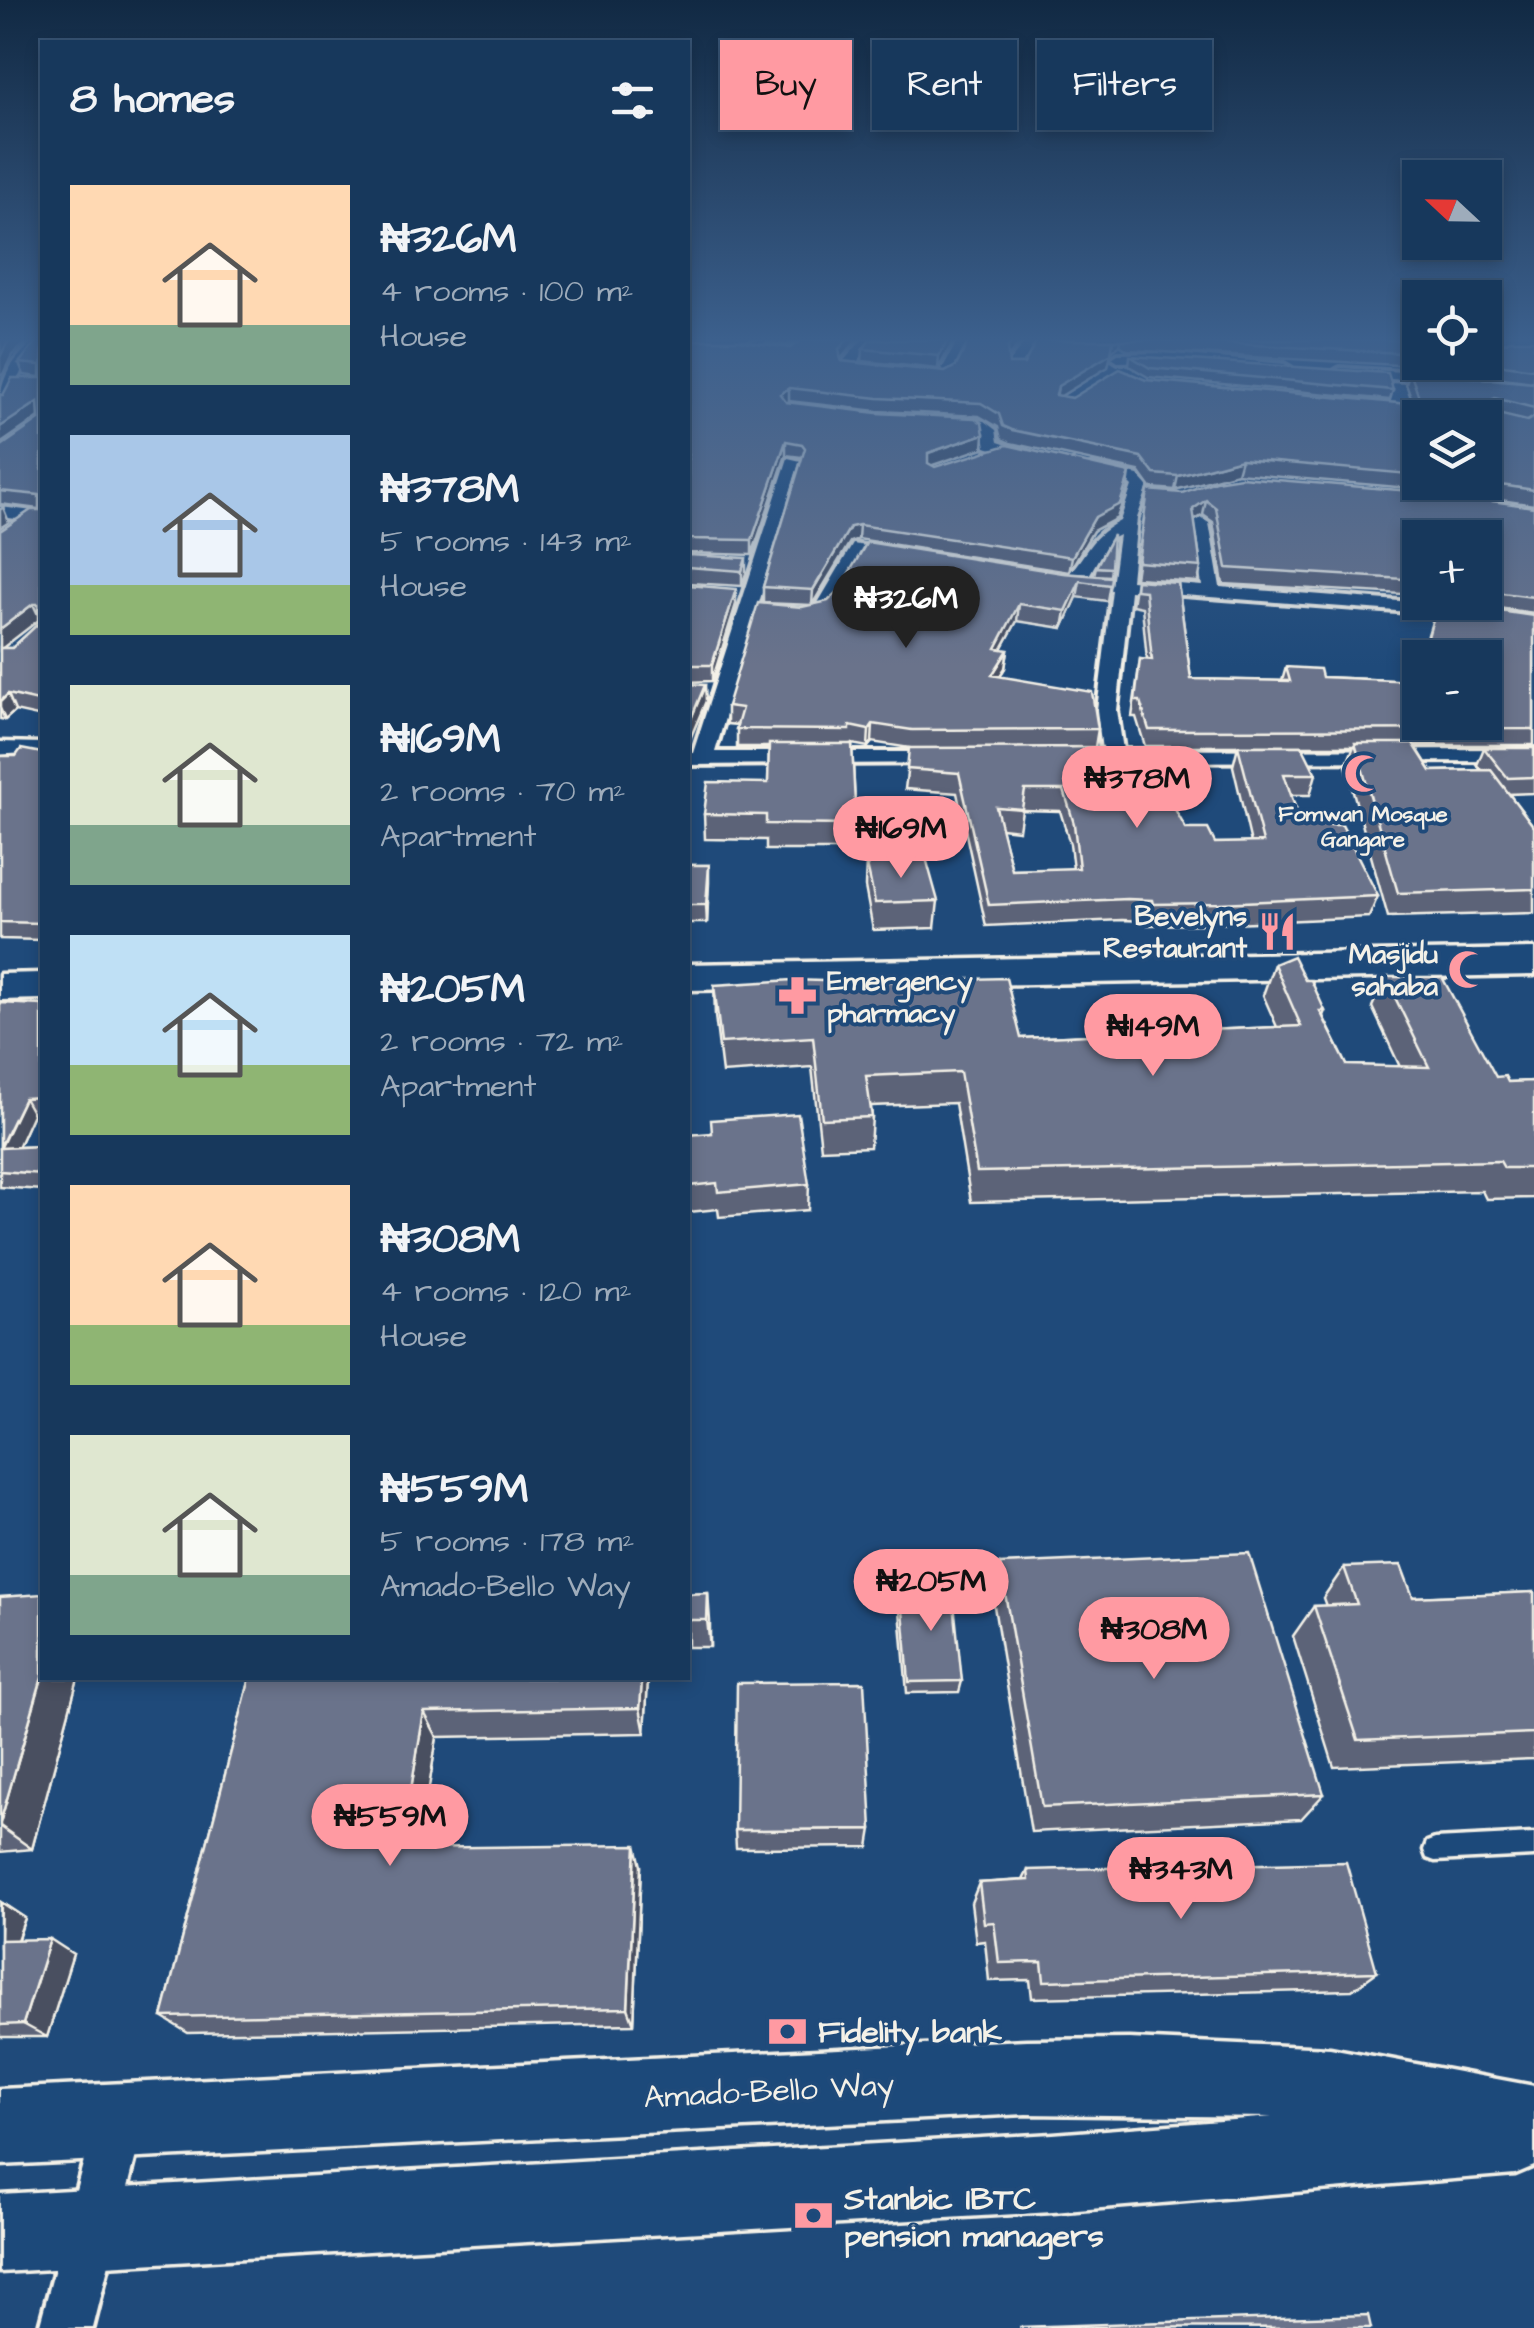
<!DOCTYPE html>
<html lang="en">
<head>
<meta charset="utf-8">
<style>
  body { margin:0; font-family:"Architects Daughter",sans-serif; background:#203f62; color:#f1f3f6; height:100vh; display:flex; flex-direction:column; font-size:38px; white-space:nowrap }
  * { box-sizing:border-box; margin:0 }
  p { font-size:32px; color:#9eacbb }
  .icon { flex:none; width:55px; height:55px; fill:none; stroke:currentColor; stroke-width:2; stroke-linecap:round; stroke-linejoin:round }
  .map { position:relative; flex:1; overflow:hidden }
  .sheet { position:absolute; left:40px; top:40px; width:650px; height:1640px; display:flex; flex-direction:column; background:#17385c; border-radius:0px; box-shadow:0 5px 15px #0003,0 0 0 2px #365272 }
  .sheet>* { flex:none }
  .top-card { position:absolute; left:720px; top:40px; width:662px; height:90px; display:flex; gap:20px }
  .needle { width:65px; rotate:292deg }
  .buttons { position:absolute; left:1402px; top:160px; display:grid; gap:20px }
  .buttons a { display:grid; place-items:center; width:100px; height:100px; border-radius:0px; background:#17385c; box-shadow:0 5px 15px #0003,0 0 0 2px #365272; font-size:50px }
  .price { position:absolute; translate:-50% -85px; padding:0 22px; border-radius:35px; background:#ff9aa2; color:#111; font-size:32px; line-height:65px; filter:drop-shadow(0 2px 5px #0008) }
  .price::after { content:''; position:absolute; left:50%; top:60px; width:30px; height:22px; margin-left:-15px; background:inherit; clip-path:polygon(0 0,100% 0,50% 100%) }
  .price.active { background:#222; color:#fff }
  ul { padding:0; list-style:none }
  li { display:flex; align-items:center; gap:30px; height:250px; padding:0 30px }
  li span { display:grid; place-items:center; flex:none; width:280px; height:200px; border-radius:0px; color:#555 }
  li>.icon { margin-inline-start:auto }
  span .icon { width:120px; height:120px; fill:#fffc; stroke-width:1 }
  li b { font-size:42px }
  h2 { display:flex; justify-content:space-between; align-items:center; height:120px; padding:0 30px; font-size:42px }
  .chip { padding:0 35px; border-radius:0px; background:#17385c; box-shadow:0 5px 15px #0003,0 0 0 2px #365272; font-size:35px; line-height:90px }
  .chip.active { background:#ff9aa2; color:#111 }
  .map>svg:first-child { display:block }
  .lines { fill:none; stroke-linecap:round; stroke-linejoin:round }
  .service-casing { stroke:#f4f1e8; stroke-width:7 }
  .minor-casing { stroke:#f4f1e8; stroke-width:8 }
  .tertiary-casing { stroke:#f4f1e8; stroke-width:7 }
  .primary-casing { stroke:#f4f1e8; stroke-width:7 }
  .trunk-casing { stroke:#f4f1e8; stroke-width:7 }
  .service { fill:#1f4a7a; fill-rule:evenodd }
  .minor { fill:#1f4a7a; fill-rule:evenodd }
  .tertiary { fill:#1f4a7a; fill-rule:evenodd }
  .primary { fill:#1f4a7a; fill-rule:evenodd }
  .trunk { fill:#1f4a7a; fill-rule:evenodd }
  .wall { fill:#5b6378; stroke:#f4f1e8; stroke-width:2.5; fill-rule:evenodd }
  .shaded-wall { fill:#4a5061; stroke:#f4f1e8; stroke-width:2.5 }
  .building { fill:#6a738b; stroke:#f4f1e8; stroke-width:2.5; fill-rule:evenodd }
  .labels { text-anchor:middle; stroke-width:8; stroke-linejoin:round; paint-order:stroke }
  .far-poi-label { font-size:22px; font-weight:bold; fill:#f4f1e8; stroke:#1f4a7a }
  .poi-label { font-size:28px; font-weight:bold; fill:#f4f1e8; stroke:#1f4a7a; text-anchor:end }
  .near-poi-label { font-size:32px; font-weight:bold; fill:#f4f1e8; stroke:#1f4a7a; text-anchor:start }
  .near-street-label { font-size:32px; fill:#f4f1e8; stroke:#1f4a7a }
</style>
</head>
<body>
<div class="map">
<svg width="1534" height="2328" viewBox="0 0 1534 2328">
  <rect width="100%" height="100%" fill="#1f4a7a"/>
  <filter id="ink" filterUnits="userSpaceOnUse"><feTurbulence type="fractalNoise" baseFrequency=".01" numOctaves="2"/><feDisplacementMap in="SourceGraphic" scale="20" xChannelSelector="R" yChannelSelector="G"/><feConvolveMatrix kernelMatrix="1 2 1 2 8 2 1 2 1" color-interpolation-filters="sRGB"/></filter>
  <g filter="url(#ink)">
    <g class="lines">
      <defs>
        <path id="service" d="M1534,1834v22l-99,5 -8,-3 -3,-8 3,-8 8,-3z"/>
        <path id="minor" d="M35,340h7v6l-17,17 -18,40 -7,4c0,-30 13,-47 35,-67z
          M753,340h14l-6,6 27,3 13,-9h14l-25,17 -45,-6v-6z
          M862,340h13l-20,24 85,9 18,-33h12l-19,37 -7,4 -103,-11v-6z
          M1027,340h13l-18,23 -2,11h-10l-2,-11z
          M1165,353l119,11 7,4 -7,4 -119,-11 -47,1 -6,-4 6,-4z
          M1340,368l108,7 7,4 -7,4 -113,-8 -2,-3z
          M946,417l38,4 12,9 2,12 48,16 -8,5 -52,-16 -2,-13 -9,-6 -34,-4v-6z
          M788,458l13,3 -43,145 51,5 6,-3 38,-64 47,8 9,5 -9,5 -36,-8c-40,70 -26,71 -109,62l-40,136h234l8,1 3,5 -3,5 -269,2v-12h5z
          M1093,465l45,10 10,11 -11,32 -6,62 71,6 -9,-63 8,-5 8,5 11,64 230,18 84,12v12l-84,-14 -320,-24 -13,119 6,40 411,-1v12l-477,1 -3,-5 3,-5 45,-2 -5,-40 15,-120 -43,-4 -9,-5c28,-21 23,-41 60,-60l12,-35 -4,-4 -40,-9v-6zM1119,535l-6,44 -25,-2 21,-37z
          M0,507l42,5v10l-42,-5z
          M119,2098l18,7 7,18 -51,205h-54l55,-205 7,-18z"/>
        <path id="tertiary" d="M0,742l42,1v16l-42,-1z"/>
        <path id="primary" d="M1129,2039l201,9 204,38v80l-19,8 -462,38 -1053,60v-78l1053,-60 219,-17 -246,-3 -1026,51v-76l1026,-49z"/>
        <path id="trunk" d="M1534,949v26l-846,15v-26z
          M42,973v26l-42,1v-26z"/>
      </defs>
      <use href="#service" class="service-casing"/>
      <use href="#minor" class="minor-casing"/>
      <use href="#tertiary" class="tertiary-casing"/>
      <use href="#primary" class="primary-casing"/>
      <use href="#trunk" class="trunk-casing"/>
      <use href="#service" class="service"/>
      <use href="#minor" class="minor"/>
      <use href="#tertiary" class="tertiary"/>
      <use href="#primary" class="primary"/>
      <use href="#trunk" class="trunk"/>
    </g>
    <path class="wall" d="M42,340v377l-27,-6 -10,9 -5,-1v-188l39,-21v-1l-39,-5v-57l39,-27 1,-43 -16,-2 -5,-12zM38,620v4l-26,24h-10z
      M688,340h58l-2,1 46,7 12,-8h55l-16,19v2l104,11 11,-6 13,-26h53l-14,17 1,7h15l13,-24h383v22h65v-22h14l-12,7 -1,4 48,-11v42l-137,-17 -270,-15 -7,-5 -9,7 -3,15 -47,29 11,2 74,-18 262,24 4,-3 -6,-17 4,-12 124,11v122l-102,-15 -195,-17 -62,17 -24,-2 -12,-17 -129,-28 -9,-4 -3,-12 -19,-11 -102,-5 -88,-10 -1,1 195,46 -51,17 3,2 193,20 -11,31 -24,13 -24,41 -211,-33 -8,3 -37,63 250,-32 48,4 -4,24 -30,-4 -14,31 -46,-7 -15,28 6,1 -3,18 -5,8 98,53 -3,18 9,11 61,44 21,27 29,14h36l-18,-77 5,-20 78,28 -6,21h-19l4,12 10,18 73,71 -9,21 -157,7 -65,1 -1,-4 -24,-1 -136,6 -29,-133 -52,-4 5,-41 -38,-6 -4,5 -16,-3 4,81 -2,25h-88v-10l-61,-1 -1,-25 64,-31 1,-36h-32v-22l-10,-1v-18l75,-99 9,-2 -48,-2v-16l39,-130 -16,-2 -34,100 -64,-2zM1420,418l65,64h-65zM1022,810l38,1 10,33 3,25 -61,1 -11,-42 18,2z
      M768,340h27l-8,5 -18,-2z
      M870,340h84l-16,29 -76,-8 1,-12z
      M1130,356l263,34 -3,10 -242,-23 -19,-11z
      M1148,490l34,3 352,14v106l-80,-11h31v-64h-65v57l-197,-11 -10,-62 -10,-7 -9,5 7,47 -3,15 -63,-4z
      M688,555l58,18 -4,13 -54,-3z
      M1096,567l15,1 -1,8 -16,-1z
      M1136,580l42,3 13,96 91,2 4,-14 36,10 92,4 6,-21v62l65,-64h-64l17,-56 96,14v129h-119l16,26 50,-1 -4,-5 7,-17h50v45l-25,1 25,33v86l-146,4 -42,-151 8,-20h-209l-9,-29h-4l8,-58 7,1 -5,-53 -10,-2z
      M688,585l48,19 -24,77 -24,1z
      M42,753v187l-42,-1v-183z
      M866,860l72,41 -3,27 -62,2 -8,-43z
      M688,865h21l-2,58h-19z
      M1274,964l31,16 20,31 -2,5 24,49 53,2 -28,-60 13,-30 111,100 12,5 26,-1v117l-48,1 -4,-8 -511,11 -16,-99 -84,3 1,11 -2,30 -49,2 -9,-82 -90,6 -7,-57 -1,-31 307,53 256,-11 -14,-32z
      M0,1003l42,2v109h-9l-15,33 24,-1v44l-42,-3z
      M688,1135l121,49 -1,26 -89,7 -1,-8 -30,3z
      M1000,1564l324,230 -23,25 -270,13 -39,-238z
      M1344,1567l69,30 121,-5v167l-200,8 -41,-131 21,-30h12l-3,-8z
      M901,1586l61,95 -3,11 -52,1 -8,-94z
      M708,1593l2,54h-22v-53z
      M0,1597l42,81h36l-46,171 -32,3z
      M250,1678h398l-3,55 -208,4 -18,110 222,19 -7,158 -446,9 -26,-16z
      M872,1829l-3,18 -133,1 -1,-18z
      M1028,1870l349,102 -25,18 -320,8 -2,-18 -41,1 -4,-40 -9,1 -5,-39 8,-20 44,-3z
      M0,1902l25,16 -7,21 55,15 -26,83h-47z"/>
    <path class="shaded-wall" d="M11,340h19l-18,15 -9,19 -3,2v-19l7,-14z
      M847,340h10l-19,22 1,-13z
      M948,340h6l-16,29 1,-13z
      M1014,340h8l-17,21 2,-13z
      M1112,340h9l-1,5 -10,8z
      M1486,340h13l-14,8z
      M1111,354l-3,13 -52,32 2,-13z
      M789,388v13l-9,6v-13z
      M1495,398l-5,13 -11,6 5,-13z
      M38,402l4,13 -42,29v-17z
      M984,434l-1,14 -56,19 1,-14z
      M786,441v14l-34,100v-15z
      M1241,459l-4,14 -62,17 3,-14z
      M1130,473l-2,14 -11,31 -24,13 -24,41 3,-15 23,-40z
      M1206,500l-3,15 -14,9 4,-15z
      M3,507l6,15 -9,6v-18z
      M859,525l-1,14 -8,3 -38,63 1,-15 37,-63z
      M746,558v15l-4,13v-15z
      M1080,581l-3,16 -14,31 3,-17z
      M736,589v15l-24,77v-16z
      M33,604l7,15 -40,31v-21z
      M1019,604l-2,17 -24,44 3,-17z
      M1008,650l-3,18 -16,25 3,-18z
      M705,685l1,16 -18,43v-18z
      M8,694l7,17 -10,9 -5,-12v-6z
      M873,724l-1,18 -4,5 1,-17z
      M709,865v18l-2,40 -1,-18z
      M24,1098l9,16 -23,51 -10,-16z
      M708,1593l2,28v26l-3,-27z
      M42,1678h36l-46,171 -32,-23v-3z
      M642,1678h6l-3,55 -5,-25z
      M424,1712l13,25 -21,132 -15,-21z
      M636,1845l5,21 -7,158 -6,-16z
      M1,1902l24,16 -13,36 -12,-7z
      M50,1939l23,15 -26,83 -24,-13z"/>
    <path class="building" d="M1,340h10l-4,3 -7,14z
      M38,340h4v362l-34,-8 -8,8v-54h12l26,-24v-20h-5l-33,25v-98l31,-21h8v-15l-39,-4v-44l39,-27 -1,-18 -38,25v-32h3l9,-17h28v-13l-21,-2z
      M688,340h54v1l48,7 12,-8h45l-8,9 2,12 104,11 11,-6 13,-26h45l-7,8 2,16h15l13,-24h76l-2,14 -53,32 -2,9 16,3 48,-29 26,11 262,24 11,-7 -9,-25 124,11v25l-39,-10 -11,6 5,8 38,9 7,-4v73l-53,-8h4v-64h-65v57l-179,-16 -63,17 -24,-2 -13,-17 -129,-27 -9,-4 -4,-12 -18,-11 -103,-5 -89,-10 -9,6 6,8 91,11 98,5 7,5 2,11 -56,19v10l7,4 72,-22 123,28 -10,31 -25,13 -23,40 -213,-32 -9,2 -37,63 -50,-3 42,-139 -3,-4 -16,-3 -34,99 -64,-1z
      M870,340h78l-9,16 -76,-7z
      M1163,340h257v15l-19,-2z
      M1485,340h2l-1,11 24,-11h24v29l-53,-7h4z
      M1130,356l258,17 5,17 -243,-22z
      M1241,477l195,16 98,14v90l-49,-6v-53h-65v42l-193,-12 -11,-60 -10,-8 -13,9 8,58 -63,-5 10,-72 34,3 33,-12z
      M1113,535l-2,33 -15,-1z
      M867,542l196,31 48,4 -1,8 -30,-4 -14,30 -47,-7 -23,44 12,2 -16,25 100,17 6,37 -186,1 -39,-6 -4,6 -19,-4v4l-114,-1 6,-21 -15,-2 31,-103 44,4 26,-6 10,-9z
      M688,555l58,3 -4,13 -54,-4z
      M1136,580l42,3 13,96 99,2 -4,-14 34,2 2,8 94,4 4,-16v57h65v-64h-63l16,-56 96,14v113l-385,1 -9,-29h-5l5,-42 12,1 -7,-69 -10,-1z
      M688,585l48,4 -24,76h-24z
      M688,684l17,1 -17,41z
      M1355,743h58l18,28 60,-1 43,57v62l-136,4z
      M769,744h83l4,81 -90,-1v-9l-62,-1 4,-32 60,1z
      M1238,746h64l14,28h-32l11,33 10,18h37l36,71 -159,7 -66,1 -1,-4 -25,-1 -138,6 -30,-132 -52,-4 2,-21 193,-1 2,11h47l14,44h6l15,27h22l7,14 48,-1zM1025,790h39l10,34 5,44 -67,2 -16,-63 26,2z
      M1484,748h50v29l-26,1z
      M21,749l21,4v170l-42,-1v-166h16z
      M926,858l12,43 -63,2 -9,-43z
      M688,865h21l-3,40h-18z
      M1293,956l12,24h6l14,31h-5l27,54 82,2 -44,-90h57l54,100 9,-1 3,6 26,-1v87h-30l-4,-7 -523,11 -17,-100 -94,4 6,41 -50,2 -9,-82 -92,6 -7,-58 79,-5 59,2 154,-4 15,60 280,-12 -27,-62z
      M0,1003l42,2v92l-18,1 -24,49z
      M798,1114l11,70 -91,8 -1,-9 -29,3v-51l24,-2 -1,-13z
      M42,1146v28l-42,-3v-23z
      M1249,1553l75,241 -282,13 -42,-243z
      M1401,1565l12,32 121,-5v141l-176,7 -44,-134 43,-2 -13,-37z
      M952,1584l10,97 -53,1 -8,-96z
      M708,1593l-1,27h-19v-26z
      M42,1594v83l-42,146v-226z
      M250,1678h392l-2,30 -216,4 -23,136 235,-3 -8,163 -466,9z
      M864,1682l8,147 -137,1 2,-147z
      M1346,1862l31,110 -333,9 -2,-19 -43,1 -5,-41 -10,1 -5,-40 50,-3 -1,-10z
      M50,1939l-27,85 -23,1v-85z
      M1368,2315l3,13 -352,-1z"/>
  </g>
  <linearGradient id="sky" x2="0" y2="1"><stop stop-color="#112943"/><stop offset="0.51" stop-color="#3c608d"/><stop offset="1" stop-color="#3c608d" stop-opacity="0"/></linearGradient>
  <rect width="1534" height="666" fill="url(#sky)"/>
  <defs>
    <symbol id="mosque-bare" viewBox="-9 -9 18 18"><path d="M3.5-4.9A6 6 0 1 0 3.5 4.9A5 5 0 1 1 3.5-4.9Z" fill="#ff9aa2" stroke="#1f4a7a" stroke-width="2.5" paint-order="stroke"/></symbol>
    <symbol id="restaurant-bare" viewBox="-9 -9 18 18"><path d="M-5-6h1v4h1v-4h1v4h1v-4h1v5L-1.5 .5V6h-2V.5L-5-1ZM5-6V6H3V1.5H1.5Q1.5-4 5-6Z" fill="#ff9aa2" stroke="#1f4a7a" stroke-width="2.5" paint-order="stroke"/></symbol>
    <symbol id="pharmacy-bare" viewBox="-9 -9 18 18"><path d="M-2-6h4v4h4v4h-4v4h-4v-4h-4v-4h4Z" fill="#ff9aa2" stroke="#1f4a7a" stroke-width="2.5" paint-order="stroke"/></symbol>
    <symbol id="bank-bare" viewBox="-9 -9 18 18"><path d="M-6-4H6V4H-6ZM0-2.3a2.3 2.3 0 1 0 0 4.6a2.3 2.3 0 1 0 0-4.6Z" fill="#ff9aa2" stroke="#1f4a7a" stroke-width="2.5" paint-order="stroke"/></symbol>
  </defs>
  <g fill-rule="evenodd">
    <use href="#mosque-bare" x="1336" y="746" width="55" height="55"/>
    <use href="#restaurant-bare" x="1250" y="904" width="55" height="55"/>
    <use href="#mosque-bare" x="1440" y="942" width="55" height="55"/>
    <use href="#pharmacy-bare" x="770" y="968" width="55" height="55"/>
    <use href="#bank-bare" x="760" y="2004" width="55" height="55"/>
    <use href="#bank-bare" x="786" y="2188" width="55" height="55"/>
  </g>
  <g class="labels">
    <g class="far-poi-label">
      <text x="1363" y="821">Fomwan Mosque<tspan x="1363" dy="25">Gangare</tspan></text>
    </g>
    <g class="poi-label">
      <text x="1247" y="925">Bevelyns<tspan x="1247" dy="32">Restaurant</tspan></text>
      <text x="1438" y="963">Masjidu<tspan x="1438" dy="32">sahaba</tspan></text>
      <text x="827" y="990" text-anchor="start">Emergency<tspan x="827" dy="32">pharmacy</tspan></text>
    </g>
    <g class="near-poi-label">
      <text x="818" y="2042">Fidelity bank</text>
      <text x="844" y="2209">Stanbic IBTC<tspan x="844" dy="37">pension managers</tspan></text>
    </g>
    <g class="near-street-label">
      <text transform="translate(769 2090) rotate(-3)" y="11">Amado-Bello Way</text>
    </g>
  </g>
</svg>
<div class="buttons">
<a><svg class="needle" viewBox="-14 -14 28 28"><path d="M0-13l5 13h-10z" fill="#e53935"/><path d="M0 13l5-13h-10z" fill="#9eacbb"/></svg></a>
<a><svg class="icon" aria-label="locate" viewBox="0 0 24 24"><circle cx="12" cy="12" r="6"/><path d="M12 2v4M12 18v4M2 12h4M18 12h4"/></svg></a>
<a><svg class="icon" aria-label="layers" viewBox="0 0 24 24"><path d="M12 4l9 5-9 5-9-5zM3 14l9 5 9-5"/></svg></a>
<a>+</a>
<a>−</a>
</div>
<b class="price active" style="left:906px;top:651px">₦326M</b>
<b class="price" style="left:1137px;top:831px">₦378M</b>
<b class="price" style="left:901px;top:881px">₦169M</b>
<b class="price" style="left:1153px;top:1079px">₦149M</b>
<b class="price" style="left:931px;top:1634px">₦205M</b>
<b class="price" style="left:1154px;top:1682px">₦308M</b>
<b class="price" style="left:390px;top:1869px">₦559M</b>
<b class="price" style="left:1181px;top:1922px">₦343M</b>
<div class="top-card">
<a class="chip active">Buy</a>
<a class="chip">Rent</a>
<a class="chip">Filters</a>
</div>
<section class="sheet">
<h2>8 homes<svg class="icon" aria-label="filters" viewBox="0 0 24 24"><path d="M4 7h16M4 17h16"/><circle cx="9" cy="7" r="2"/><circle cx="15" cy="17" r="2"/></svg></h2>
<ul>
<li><span style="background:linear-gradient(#ffd9b3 70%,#7fa58c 0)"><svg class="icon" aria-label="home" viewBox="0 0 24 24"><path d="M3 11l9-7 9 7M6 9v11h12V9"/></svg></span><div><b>₦326M</b><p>4 rooms · 100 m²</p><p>House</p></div></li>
<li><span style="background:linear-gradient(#a9c7e8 75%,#8fb573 0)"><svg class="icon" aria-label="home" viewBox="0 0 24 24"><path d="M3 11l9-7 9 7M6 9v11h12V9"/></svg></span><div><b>₦378M</b><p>5 rooms · 143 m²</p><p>House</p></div></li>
<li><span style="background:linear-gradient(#dfe7d0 70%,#7fa58c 0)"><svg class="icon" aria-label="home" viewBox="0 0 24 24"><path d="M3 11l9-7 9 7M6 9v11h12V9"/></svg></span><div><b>₦169M</b><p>2 rooms · 70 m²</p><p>Apartment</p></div></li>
<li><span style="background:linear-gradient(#bfe0f5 65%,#8fb573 0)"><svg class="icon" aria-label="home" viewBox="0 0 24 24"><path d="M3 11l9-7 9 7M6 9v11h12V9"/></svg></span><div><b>₦205M</b><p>2 rooms · 72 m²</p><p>Apartment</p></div></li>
<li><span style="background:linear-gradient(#ffd9b3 70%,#8fb573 0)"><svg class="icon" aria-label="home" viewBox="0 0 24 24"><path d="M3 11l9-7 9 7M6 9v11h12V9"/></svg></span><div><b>₦308M</b><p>4 rooms · 120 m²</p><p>House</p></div></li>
<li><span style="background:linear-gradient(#dfe7d0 70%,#7fa58c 0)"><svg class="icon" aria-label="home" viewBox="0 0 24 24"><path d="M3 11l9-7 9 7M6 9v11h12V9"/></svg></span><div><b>₦559M</b><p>5 rooms · 178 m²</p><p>Amado-Bello Way</p></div></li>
</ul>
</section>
</div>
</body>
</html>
